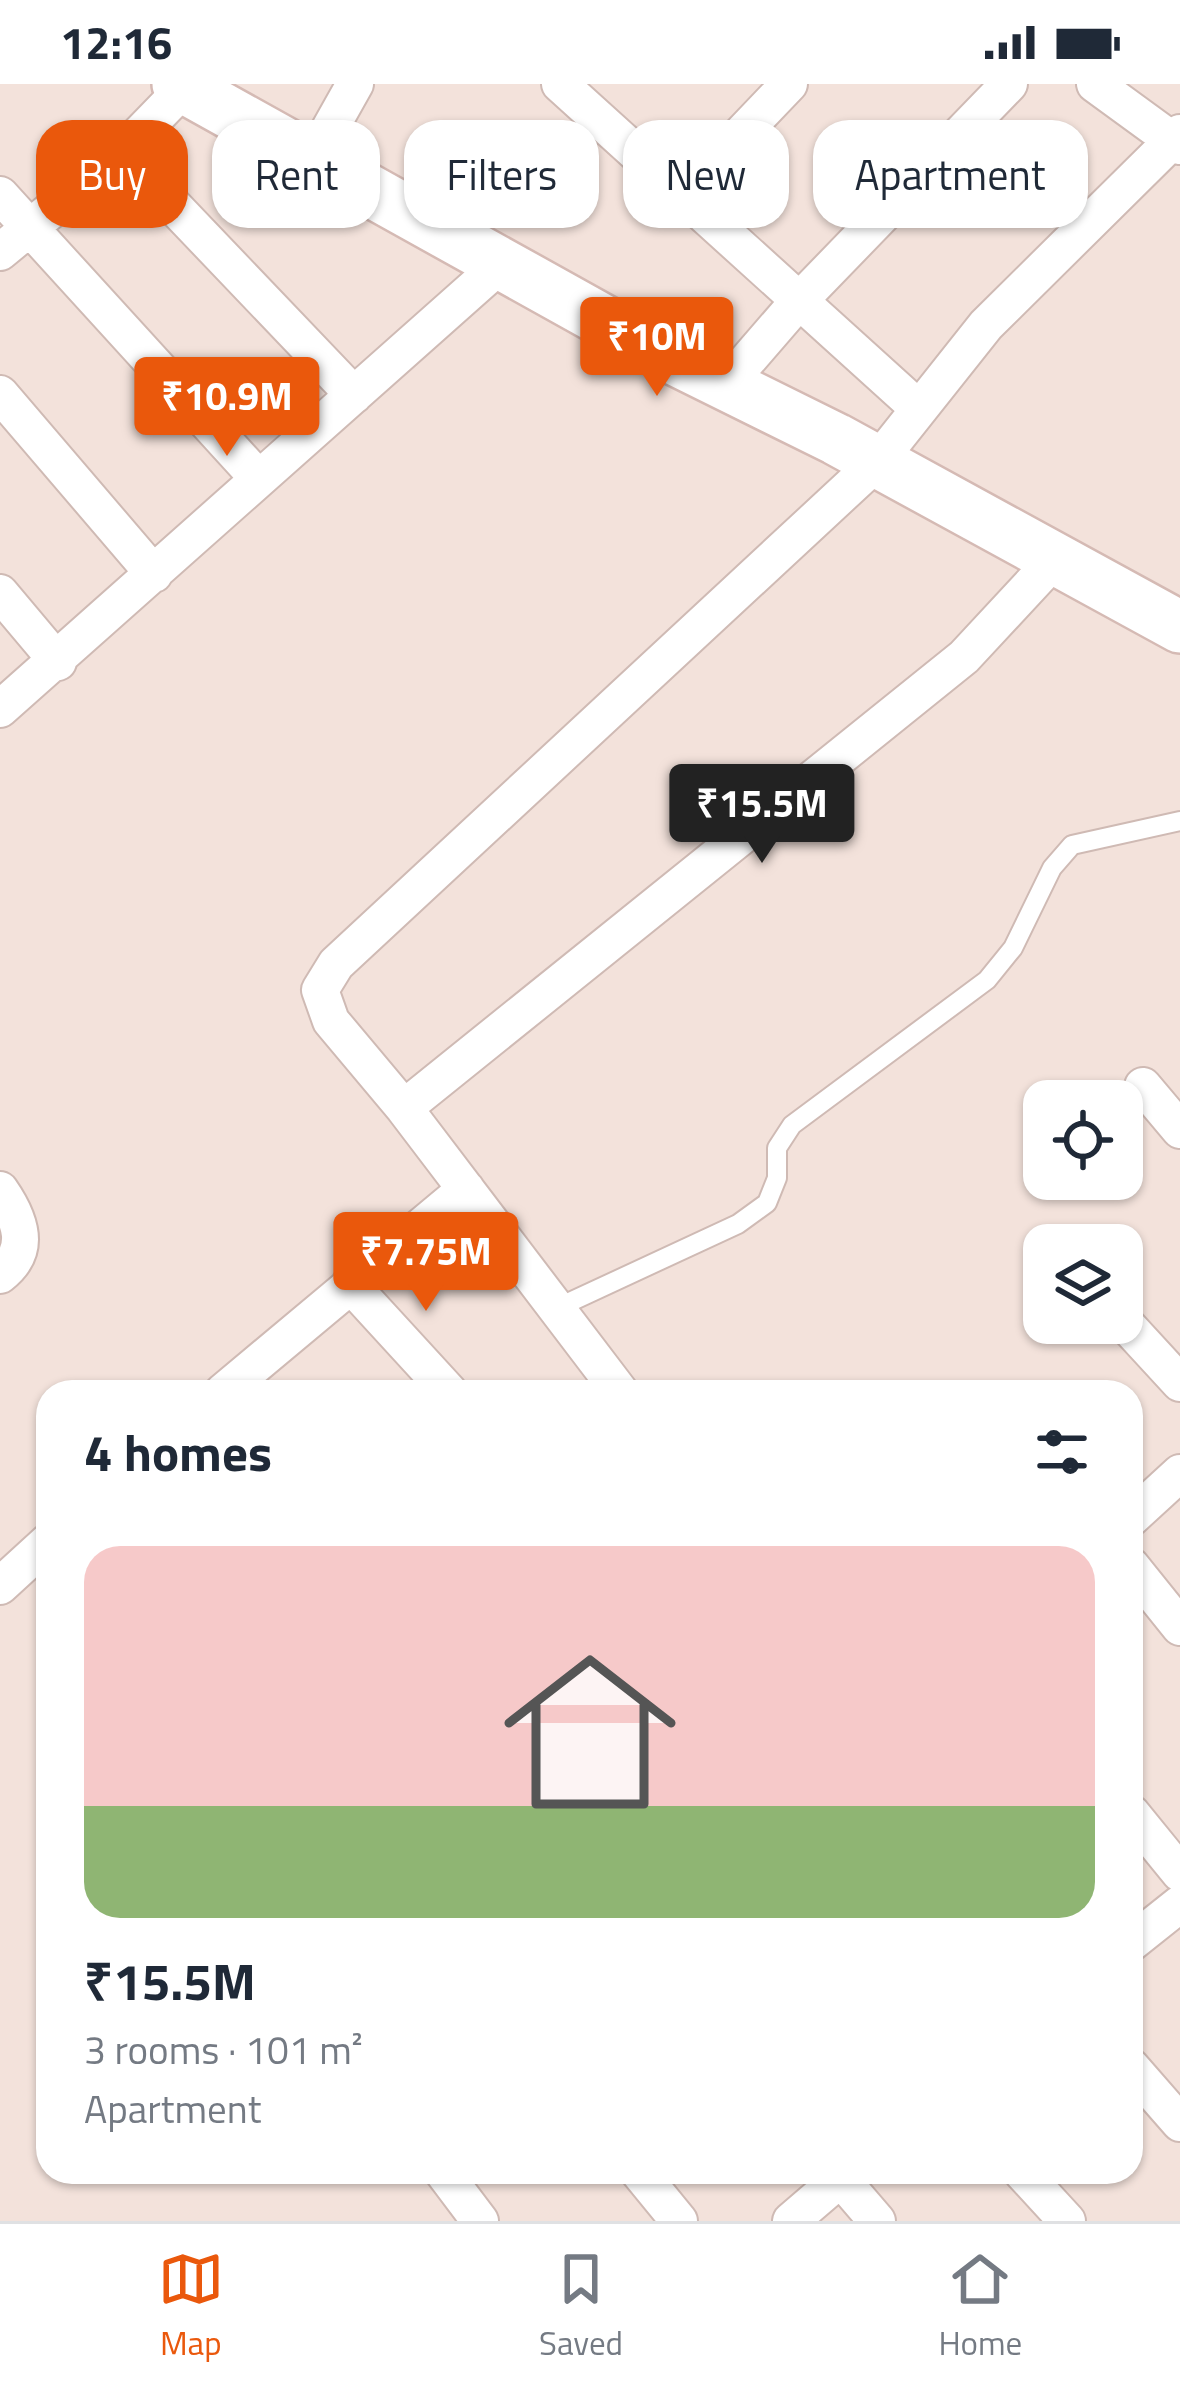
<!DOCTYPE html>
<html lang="en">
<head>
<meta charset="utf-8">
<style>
  body { margin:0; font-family:"Titillium Web",sans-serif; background:#f6f6f7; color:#1f2937; height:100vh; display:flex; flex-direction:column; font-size:45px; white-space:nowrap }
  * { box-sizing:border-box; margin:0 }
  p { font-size:39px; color:#747a83 }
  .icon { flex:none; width:66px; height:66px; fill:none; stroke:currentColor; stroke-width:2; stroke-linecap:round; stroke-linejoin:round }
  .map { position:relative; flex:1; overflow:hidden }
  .panel { position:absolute; left:36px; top:1296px; width:1107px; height:804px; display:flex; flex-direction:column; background:#fff; border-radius:36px; box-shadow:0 3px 9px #0004 }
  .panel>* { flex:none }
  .banner { position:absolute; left:36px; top:36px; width:1110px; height:108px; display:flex; gap:24px }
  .controls { position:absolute; left:1023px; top:996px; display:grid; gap:24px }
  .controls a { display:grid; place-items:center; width:120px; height:120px; border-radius:24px; background:#fff; box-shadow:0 3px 9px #0004; font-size:60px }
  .price { position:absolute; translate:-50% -102px; padding:0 27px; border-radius:12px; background:#ea580c; color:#fff; font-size:39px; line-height:78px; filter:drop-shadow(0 3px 6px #0008) }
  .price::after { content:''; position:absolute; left:50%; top:72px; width:36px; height:27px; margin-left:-18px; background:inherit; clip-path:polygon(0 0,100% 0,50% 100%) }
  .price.selected { background:#222; color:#fff }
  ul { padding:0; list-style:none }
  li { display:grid; align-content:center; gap:24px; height:636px; padding:0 48px }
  li span { display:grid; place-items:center; height:372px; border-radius:36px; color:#555 }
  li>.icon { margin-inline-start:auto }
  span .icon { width:216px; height:216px; fill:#fffc; stroke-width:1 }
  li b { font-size:51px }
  h2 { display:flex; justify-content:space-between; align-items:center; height:144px; padding:0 48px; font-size:51px }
  .chip { padding:0 42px; border-radius:36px; background:#fff; box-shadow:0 3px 9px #0004; font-size:42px; line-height:108px }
  .chip.selected { background:#ea580c; color:#fff }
  .status { display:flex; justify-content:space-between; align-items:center; height:84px; padding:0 60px; background:#fff; direction:ltr }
  .status svg { height:33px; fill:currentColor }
  .tab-bar { display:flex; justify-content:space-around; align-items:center; height:168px; border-top:3px solid #e0e1e3; background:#fff; font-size:33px; color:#747a83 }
  .tab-bar a { display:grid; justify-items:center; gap:6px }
  .tab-bar .selected { color:#ea580c }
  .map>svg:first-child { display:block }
  .residential { fill:#f3e2db; fill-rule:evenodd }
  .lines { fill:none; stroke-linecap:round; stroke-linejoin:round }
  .service-casing { stroke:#cfbab4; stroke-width:22 }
  .minor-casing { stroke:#cfbab4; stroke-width:40 }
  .secondary-casing { stroke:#d5bab4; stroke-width:56 }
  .service { stroke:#fff; stroke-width:18 }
  .minor { stroke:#fff; stroke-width:36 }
  .secondary { stroke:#fff; stroke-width:51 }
</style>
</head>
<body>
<div class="status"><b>12:16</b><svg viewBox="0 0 49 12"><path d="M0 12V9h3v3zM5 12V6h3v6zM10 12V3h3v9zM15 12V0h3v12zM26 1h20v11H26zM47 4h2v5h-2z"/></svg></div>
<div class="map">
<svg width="1180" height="2137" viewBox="0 0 1180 2137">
  <rect width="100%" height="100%" fill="#fbf1ec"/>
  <path class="residential" d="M0,0h1180v2137h-1180zM1044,1017h78v78h-78zM1044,1161h78v78h-78zM48,1308h1083v780h-1083z"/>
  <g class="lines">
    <defs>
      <path id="service" d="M557,1224l181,-84 29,-21 10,-25v-30l15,-23 195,-145 26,-32 39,-80 20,-23 108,-24"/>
      <path id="minor" d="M560,0l358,324
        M1095,0l85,62
        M122,68l232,243
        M314,73l41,-73
        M684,110l105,-110
        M0,111l259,284
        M0,168l122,-100 66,-68
        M726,301l71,-82 212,-219
        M0,310l154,180
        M0,509l58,69
        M0,625l501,-445
        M1143,1002l37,44
        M404,1024l560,-451 92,-99
        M0,1106c21,30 32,60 0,85
        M350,1200l99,108
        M1122,1236l58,63
        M223,1308l243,-203
        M620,1308l-216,-284 -73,-87 -11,-31 16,-26 542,-503 108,-136 194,-192
        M1131,1434l49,-45
        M1131,1482l49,61
        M0,1502l48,-44
        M1131,1729l49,60
        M1131,1859l49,-39
        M1131,1983l49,56
        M443,2088l37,49
        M639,2088l40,49
        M835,2088l42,49
        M1022,2088l45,49
        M791,2137l57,-49"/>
      <path id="secondary" d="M178,0l480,267 178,88 344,188"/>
    </defs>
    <use href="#service" class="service-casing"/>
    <use href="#minor" class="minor-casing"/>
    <use href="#secondary" class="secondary-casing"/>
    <use href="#service" class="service"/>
    <use href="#minor" class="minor"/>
    <use href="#secondary" class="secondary"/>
  </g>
</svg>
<div class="controls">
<a><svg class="icon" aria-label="locate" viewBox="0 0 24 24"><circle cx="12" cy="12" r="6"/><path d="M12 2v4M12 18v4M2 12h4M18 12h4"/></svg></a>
<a><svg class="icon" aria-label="layers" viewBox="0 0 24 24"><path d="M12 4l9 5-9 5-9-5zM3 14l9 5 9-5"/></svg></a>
</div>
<b class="price" style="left:657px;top:315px">₹10M</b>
<b class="price" style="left:227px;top:375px">₹10.9M</b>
<b class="price selected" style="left:762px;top:782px">₹15.5M</b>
<b class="price" style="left:426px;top:1230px">₹7.75M</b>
<div class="banner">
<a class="chip selected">Buy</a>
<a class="chip">Rent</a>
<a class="chip">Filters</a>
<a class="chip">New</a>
<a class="chip">Apartment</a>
</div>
<section class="panel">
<h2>4 homes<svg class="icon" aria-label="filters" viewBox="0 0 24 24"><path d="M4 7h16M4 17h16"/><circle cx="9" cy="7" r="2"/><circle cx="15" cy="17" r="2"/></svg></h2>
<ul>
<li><span style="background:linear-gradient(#f6c9c9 70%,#8fb573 0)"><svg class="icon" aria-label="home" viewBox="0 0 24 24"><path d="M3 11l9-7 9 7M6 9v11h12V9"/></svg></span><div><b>₹15.5M</b><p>3 rooms · 101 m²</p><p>Apartment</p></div></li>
</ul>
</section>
</div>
<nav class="tab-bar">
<a class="selected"><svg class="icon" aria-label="map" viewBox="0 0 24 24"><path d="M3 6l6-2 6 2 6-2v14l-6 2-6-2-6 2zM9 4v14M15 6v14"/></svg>Map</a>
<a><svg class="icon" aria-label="saved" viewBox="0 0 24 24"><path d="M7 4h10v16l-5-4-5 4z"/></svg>Saved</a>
<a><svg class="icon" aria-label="home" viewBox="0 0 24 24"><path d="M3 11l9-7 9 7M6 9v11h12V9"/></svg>Home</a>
</nav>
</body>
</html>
